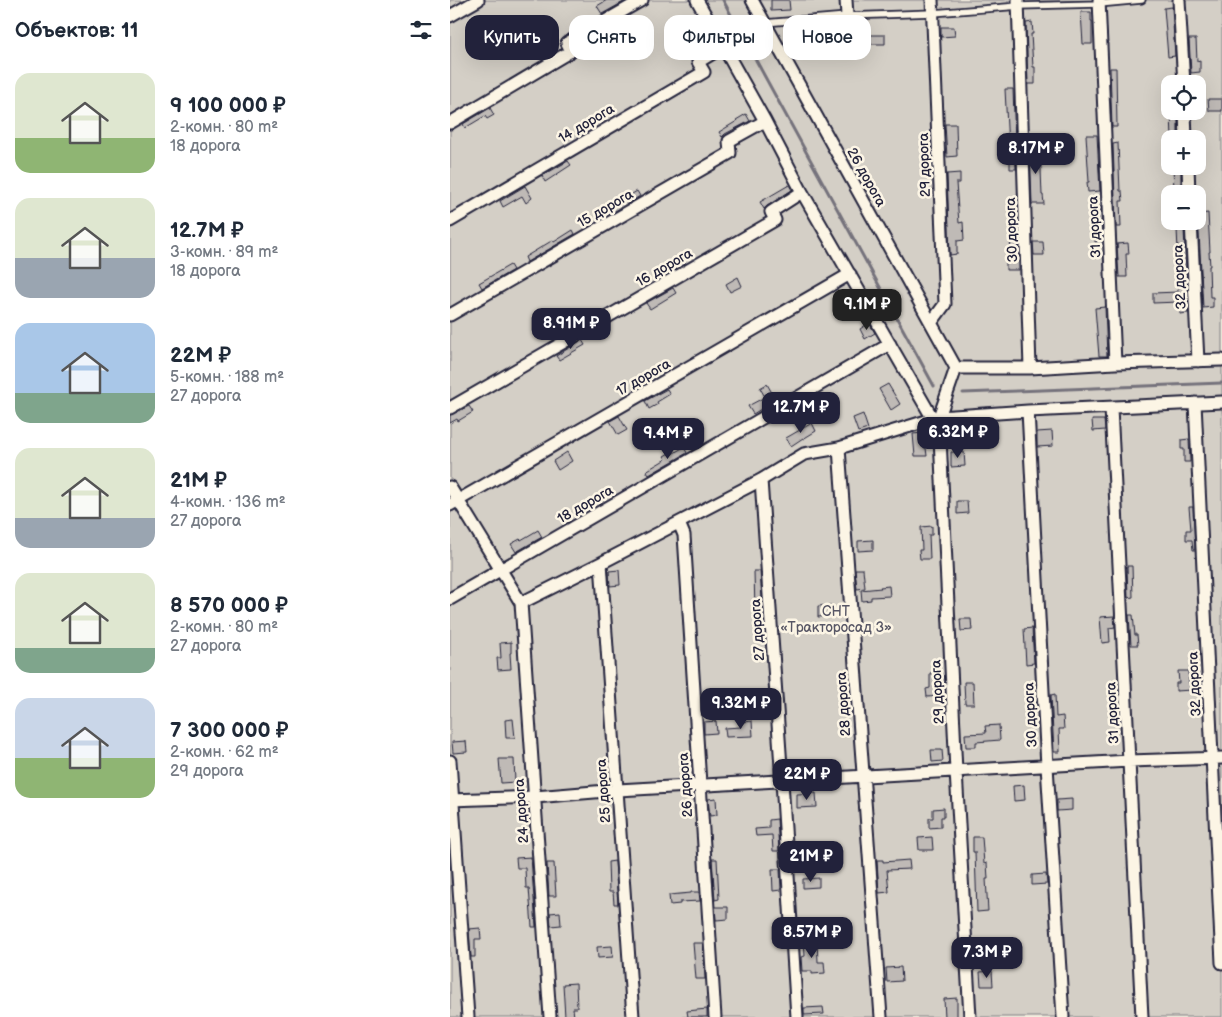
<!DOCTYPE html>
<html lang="ru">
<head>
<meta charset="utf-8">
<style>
  body { margin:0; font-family:"Balsamiq Sans",sans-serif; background:#f6f6f7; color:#1f2937; height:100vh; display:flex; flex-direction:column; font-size:19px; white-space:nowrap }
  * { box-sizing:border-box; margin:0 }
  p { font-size:16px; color:#747a83 }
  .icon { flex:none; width:28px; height:28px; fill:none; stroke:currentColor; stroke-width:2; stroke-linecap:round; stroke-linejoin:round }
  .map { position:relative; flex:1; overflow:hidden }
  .panel { display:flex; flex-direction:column; background:#fff; width:450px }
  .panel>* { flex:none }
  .hud { position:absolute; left:15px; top:15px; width:475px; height:45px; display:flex; gap:10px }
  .fabs { position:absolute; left:711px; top:75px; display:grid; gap:10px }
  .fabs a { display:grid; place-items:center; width:45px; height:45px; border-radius:10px; background:#fff; box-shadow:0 5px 20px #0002; font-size:25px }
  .price { position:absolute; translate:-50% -42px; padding:0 11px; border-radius:10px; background:#22223b; color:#fff; font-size:16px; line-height:32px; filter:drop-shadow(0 1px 2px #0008) }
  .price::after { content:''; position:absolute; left:50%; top:30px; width:15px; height:11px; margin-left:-8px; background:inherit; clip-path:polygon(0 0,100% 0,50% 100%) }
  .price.active { background:#222; color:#fff }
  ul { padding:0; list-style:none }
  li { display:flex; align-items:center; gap:15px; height:125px; padding:0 15px }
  li span { display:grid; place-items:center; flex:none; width:140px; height:100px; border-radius:15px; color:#555 }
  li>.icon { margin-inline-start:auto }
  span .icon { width:60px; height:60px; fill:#fffc; stroke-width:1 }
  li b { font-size:21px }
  h2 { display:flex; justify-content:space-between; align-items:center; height:60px; padding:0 15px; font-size:21px }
  .chip { padding:0 18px; border-radius:15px; background:#fff; box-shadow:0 5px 20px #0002; font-size:18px; line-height:45px }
  .chip.active { background:#22223b; color:#fff }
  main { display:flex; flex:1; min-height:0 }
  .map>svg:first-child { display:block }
  .green { fill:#d4cfc6; stroke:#7b7880; fill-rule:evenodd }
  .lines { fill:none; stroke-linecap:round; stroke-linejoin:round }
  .stream { stroke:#75727b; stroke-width:3 }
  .building { fill:#bfbab6; stroke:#22223b }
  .lane-casing { stroke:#22223b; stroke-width:9 }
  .street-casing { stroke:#22223b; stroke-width:15 }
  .lane { stroke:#fcf5e5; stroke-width:5.5 }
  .street { stroke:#fcf5e5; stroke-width:11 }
  .labels { text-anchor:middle; stroke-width:5; stroke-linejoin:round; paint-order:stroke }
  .street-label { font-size:14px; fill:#22223b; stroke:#fcf5e5 }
  .park-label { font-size:14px; fill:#575665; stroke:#fcf5e5 }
</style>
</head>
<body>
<main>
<section class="panel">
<h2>Объектов: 11<svg class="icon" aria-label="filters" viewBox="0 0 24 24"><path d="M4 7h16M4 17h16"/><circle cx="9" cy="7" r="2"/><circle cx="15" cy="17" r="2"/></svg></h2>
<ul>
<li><span style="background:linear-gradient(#dfe7d0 65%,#8fb573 0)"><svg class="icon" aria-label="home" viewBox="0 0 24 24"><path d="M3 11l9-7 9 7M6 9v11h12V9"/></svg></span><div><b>9 100 000 ₽</b><p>2-комн. · 80 m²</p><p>18 дорога</p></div></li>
<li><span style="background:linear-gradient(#dfe7d0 60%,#9aa5b1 0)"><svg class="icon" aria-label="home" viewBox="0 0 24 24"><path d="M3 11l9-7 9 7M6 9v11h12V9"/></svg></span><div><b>12.7M ₽</b><p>3-комн. · 89 m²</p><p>18 дорога</p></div></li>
<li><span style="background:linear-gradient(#a9c7e8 70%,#7fa58c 0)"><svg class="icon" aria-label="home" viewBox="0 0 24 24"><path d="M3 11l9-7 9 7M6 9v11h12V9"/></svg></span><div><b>22M ₽</b><p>5-комн. · 188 m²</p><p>27 дорога</p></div></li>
<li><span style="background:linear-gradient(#dfe7d0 70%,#9aa5b1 0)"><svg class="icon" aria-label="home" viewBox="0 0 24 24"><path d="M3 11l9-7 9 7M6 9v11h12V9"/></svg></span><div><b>21M ₽</b><p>4-комн. · 136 m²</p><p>27 дорога</p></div></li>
<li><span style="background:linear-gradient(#dfe7d0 75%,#7fa58c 0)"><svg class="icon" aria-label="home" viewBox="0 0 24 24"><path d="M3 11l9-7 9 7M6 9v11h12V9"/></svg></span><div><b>8 570 000 ₽</b><p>2-комн. · 80 m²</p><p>27 дорога</p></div></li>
<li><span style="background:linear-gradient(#c9d6e8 60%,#8fb573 0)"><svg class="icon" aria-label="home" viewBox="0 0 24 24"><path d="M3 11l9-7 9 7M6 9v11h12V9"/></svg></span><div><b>7 300 000 ₽</b><p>2-комн. · 62 m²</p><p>29 дорога</p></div></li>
</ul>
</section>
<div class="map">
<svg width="772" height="1017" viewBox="0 0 772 1017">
  <rect width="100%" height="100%" fill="#f3edde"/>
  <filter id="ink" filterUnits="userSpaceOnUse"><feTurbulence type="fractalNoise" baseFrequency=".02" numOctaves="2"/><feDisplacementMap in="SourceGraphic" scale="10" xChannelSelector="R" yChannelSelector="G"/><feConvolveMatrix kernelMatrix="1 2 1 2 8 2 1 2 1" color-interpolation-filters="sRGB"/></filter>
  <g filter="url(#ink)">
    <path class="green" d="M0,0h772v1017h-772zM720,84h28v27h-28zM720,139h28v27h-28zM720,194h28v27h-28z"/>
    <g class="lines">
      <path class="stream" d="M273,0l14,26
        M296,42l188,344
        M513,393l259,-10"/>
    </g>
    <path class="building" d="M157,0h20l-25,14 -5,-8z
      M321,0h18l1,10 -19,1z
      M722,7l3,49 -7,1 -4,-49z
      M631,12h10v9h1v23h-9z
      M582,22l1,12h-2l2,33h2v17h-7l-2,-61z
      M491,27h13l1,9 -14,1z
      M390,30v14h-12l-1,-13z
      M418,35h17v9h-16z
      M739,39h7l1,22 3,-1v12l-9,1z
      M660,68h6l1,59h-5z
      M555,89h8l3,80h-6v-22h-2z
      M758,99h14v12h-13z
      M40,108l4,7 -7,4 -2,-3 -20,12 -2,-4z
      M721,113h7v26h-6z
      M296,114l4,7 -25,13 -3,3 -3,-5 18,-11 -1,-1z
      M495,124h11l1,32 -10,1z
      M636,135h11l3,56 -12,1 -1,-10h2z
      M668,143l2,48h2l1,10h-3l1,26h-5l-3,-83z
      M590,145l2,50h1l1,9h-12l-2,-58z
      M118,161l3,4 -26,17 -3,-6z
      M723,166h8v25h-7z
      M510,173v10h-4l3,40 4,-1 1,18 -7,1v13l-7,1 -3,-81z
      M339,185l3,5 -25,16 -3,3 -4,-7z
      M75,186l7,12 -6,5 -4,-7 -19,11 -3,-6z
      M187,191l3,5 -30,18 -3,-5z
      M651,207l1,34 -7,1 -1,-23h-4v-11z
      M758,213l2,39h-1l1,14h-1l1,31h3v10l-10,1 -5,-94z
      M562,220h6l1,50h-13v-12h5l-1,-24h2z
      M727,229h7l4,84 -8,1 -1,-12 -26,1v-10l25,-1 -2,-41h2z
      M123,230l2,4 -48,28 -2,-5 28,-17 1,2z
      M583,242h10l1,13h-10z
      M678,243l1,11h-3l1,23h-8l-2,-33z
      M60,265l3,5 -31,18 -3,-5z
      M288,277l4,9 -12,6 -4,-8z
      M223,288l3,5 -26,16 -4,-6z
      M655,307l2,49h-8l-4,-48z
      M419,323l6,10 -10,6 -5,-10z
      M132,340l3,5 -26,15 -3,-4z
      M317,384l9,16 -23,14 -5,-8 17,-9 -5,-9z
      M438,384l12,20 -9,6 -12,-21z
      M217,389l3,5 -13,8 1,2 -9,5 -4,-8z
      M19,406l4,6 -15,9 -1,-2 -7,4v-8z
      M413,414l5,15 -10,3 -5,-14z
      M169,416l8,14 -9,5 -8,-14z
      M642,420h12l1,10 -12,1z
      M362,423l4,8 -13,8v-1l-12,8 -5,-8z
      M602,431l1,15 -16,1v-15z
      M472,433l1,15h3l1,8h-12l-2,-22z
      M739,439l1,23h-6v-13h-3v-9z
      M234,447l3,6 -38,22 -3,-4 20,-12 -2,-3 7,-4 1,2z
      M117,452l5,9 -14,9 -5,-9z
      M501,452h13l1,14 -14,1z
      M507,501h10l1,12 -11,1z
      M739,507h4l2,43h-2l-1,-10h-6v-10h5z
      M482,526v9h-3l1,24h-10l-1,-9h3l-1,-23z
      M88,530l4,7 -26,15 -5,-8 9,-5 1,1z
      M423,540v10l-15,1v-10z
      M677,566h5l1,31 -5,1z
      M405,569h8l2,19 -8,1z
      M169,570l1,15 -10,1 -1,-15z
      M304,571h6l3,41h-8z
      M439,586l1,10 -19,1v3l-9,1 -1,-11 20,-2 -1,-1z
      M381,605v11l-13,1v-11z
      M679,615h4l2,20h2l1,10h-7z
      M664,616l1,11 -6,1 1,14 -8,1 -2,-26z
      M510,619h11l1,11 -11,1z
      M582,628l2,35 -8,1 -2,-35z
      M61,642v11h-1l1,16 -13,1 -1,-12h4l-1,-15z
      M728,671h10l1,12 3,-1v8l-16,1v-8h3z
      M488,672v16h2v8l-13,1 -1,-8 4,-1v-15z
      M514,682h9l1,22h-9z
      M605,694l1,23 7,-1 1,13h-5l1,23h-6l-3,-57z
      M63,719l2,19h-9l-1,-18z
      M266,721l1,12 -13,1v-12z
      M302,721l1,15 -27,1 -1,-9 16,-1 -1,-5z
      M549,725l1,15 -24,2v5h-10l-1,-13 21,-1 -1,-7z
      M16,741l1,11 -14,1 -1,-11z
      M481,750h11l1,11 -11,1z
      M49,759h15l1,23 -14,1z
      M574,785l1,15 -11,1 -1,-15z
      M366,793l1,14 -20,1v-14z
      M266,798l1,17 -7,1 -2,-17z
      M622,799v11l-15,1v-11z
      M494,808v9h-3v10l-12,1v-10h4v-9z
      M327,819l2,32h-6l-1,-16 -16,1 -1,-7 14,-1v-8z
      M482,837l1,13h-14l-1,-12z
      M523,837h9l2,27 3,-1 1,16h-2l2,32 -11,1 -2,-60h-2z
      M81,857l5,70h-4l-3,-39h-3l-1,-20h-8l-1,-10z
      M262,859h5l2,40 -4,1z
      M427,860h6v2l26,-2 1,9 -23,1 2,22 -10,1z
      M165,861l3,43h-4l-1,-12h-4l-1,-30z
      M97,863h7l2,33h-7z
      M322,869h8l1,21 -8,1z
      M596,874l1,10 -15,1v-10z
      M369,878v9l-16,1v-9z
      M241,892h8l1,9 -20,1v2l-10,1 -1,-10 22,-2z
      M265,907h13v12l-12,1z
      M110,912l1,13 -10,1 -1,-13z
      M30,928l1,11h-6v18h-4l-2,-28z
      M367,940l1,22h6l1,11 -13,1v-3h-10l-1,-14 4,-1 -1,-15z
      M243,943h10l2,36h-9z
      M162,946l1,11 -15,1 -1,-11z
      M451,967l1,14 -15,1 -1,-14z
      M542,971l1,15h-12l-1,-14z
      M126,983l1,25h-4l1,9h-9l-2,-33z
      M507,998v19h-12l-1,-18z
      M373,1007l1,7 -20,1v-7z
      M257,1009v8h-19l-1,-6z"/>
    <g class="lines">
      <defs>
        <path id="lane" d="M314,23l83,-7 86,-3 86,-7 80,-2 43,-4"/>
        <path id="street" d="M247,0l68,121 37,71 131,227 6,-2 89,-6 194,-9
          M302,0l204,368
          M396,0l1,16
          M568,0l12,368
          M649,0l16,363
          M729,0l5,84
          M0,16l28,-16
          M735,111l1,28
          M0,123l121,-72 -4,-8 75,-43
          M738,166l1,28
          M0,221l254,-149 -6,-10 25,-15
          M741,221l7,140
          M0,315l280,-162 -1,-12 36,-20
          M481,323l14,-19 -13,-304
          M506,368l-17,49 17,354 14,246
          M506,368h74l85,-5 107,-3
          M745,403l27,560
          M0,408l325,-188 -4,-8 31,-20
          M661,408l31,609
          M578,411l19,355 16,251
          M389,448l42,569
          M311,480l21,301 15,236
          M0,487l71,116 29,414
          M0,505l400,-231
          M229,523l5,12 31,482
          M151,563l32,454
          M0,599l440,-255
          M71,603l80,-40 160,-83 43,-26 35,-6 94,-29
          M0,761l18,256
          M0,800l85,-3 83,-7 511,-29 93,-3"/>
      </defs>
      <use href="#lane" class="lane-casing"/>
      <use href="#street" class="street-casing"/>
      <use href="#lane" class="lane"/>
      <use href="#street" class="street"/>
    </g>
  </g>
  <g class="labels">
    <g class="street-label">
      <text transform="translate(136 123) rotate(-31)" y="5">14 дорога</text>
      <text transform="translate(474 165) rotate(-92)" y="5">29 дорога</text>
      <text transform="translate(417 177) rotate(61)" y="5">26 дорога</text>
      <text transform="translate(155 208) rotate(-30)" y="5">15 дорога</text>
      <text transform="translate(644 227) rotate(-93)" y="5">31 дорога</text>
      <text transform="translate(561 230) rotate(-92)" y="5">30 дорога</text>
      <text transform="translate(214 267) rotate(-30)" y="5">16 дорога</text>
      <text transform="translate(729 277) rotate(-93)" y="5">32 дорога</text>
      <text transform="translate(193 377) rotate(-30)" y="5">17 дорога</text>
      <text transform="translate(135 504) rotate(-30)" y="5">18 дорога</text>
      <text transform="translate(307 630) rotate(-94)" y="5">27 дорога</text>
      <text transform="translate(744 684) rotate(-93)" y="5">32 дорога</text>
      <text transform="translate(487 692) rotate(-93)" y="5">29 дорога</text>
      <text transform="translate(393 704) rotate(-94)" y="5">28 дорога</text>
      <text transform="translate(662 713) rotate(-93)" y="5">31 дорога</text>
      <text transform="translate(580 715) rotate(-93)" y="5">30 дорога</text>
      <text transform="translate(235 785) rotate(-94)" y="5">26 дорога</text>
      <text transform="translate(153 791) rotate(-94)" y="5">25 дорога</text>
      <text transform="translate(71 811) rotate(-94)" y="5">24 дорога</text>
    </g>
    <g class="park-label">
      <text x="386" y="616">СНТ<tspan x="386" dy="16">«Тракторосад 3»</tspan></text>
    </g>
  </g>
</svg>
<div class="fabs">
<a><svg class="icon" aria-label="locate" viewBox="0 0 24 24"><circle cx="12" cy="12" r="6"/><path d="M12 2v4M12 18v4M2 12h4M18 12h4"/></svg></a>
<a>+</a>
<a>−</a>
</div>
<b class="price" style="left:586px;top:175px">8.17M ₽</b>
<b class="price active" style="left:417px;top:331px">9.1M ₽</b>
<b class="price" style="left:121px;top:350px">8.91M ₽</b>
<b class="price" style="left:351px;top:434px">12.7M ₽</b>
<b class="price" style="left:508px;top:459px">6.32M ₽</b>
<b class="price" style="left:218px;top:460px">9.4M ₽</b>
<b class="price" style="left:291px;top:730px">9.32M ₽</b>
<b class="price" style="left:357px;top:801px">22M ₽</b>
<b class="price" style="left:361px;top:883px">21M ₽</b>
<b class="price" style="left:362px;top:959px">8.57M ₽</b>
<b class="price" style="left:537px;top:979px">7.3M ₽</b>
<div class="hud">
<a class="chip active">Купить</a>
<a class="chip">Снять</a>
<a class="chip">Фильтры</a>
<a class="chip">Новое</a>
</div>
</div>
</main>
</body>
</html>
